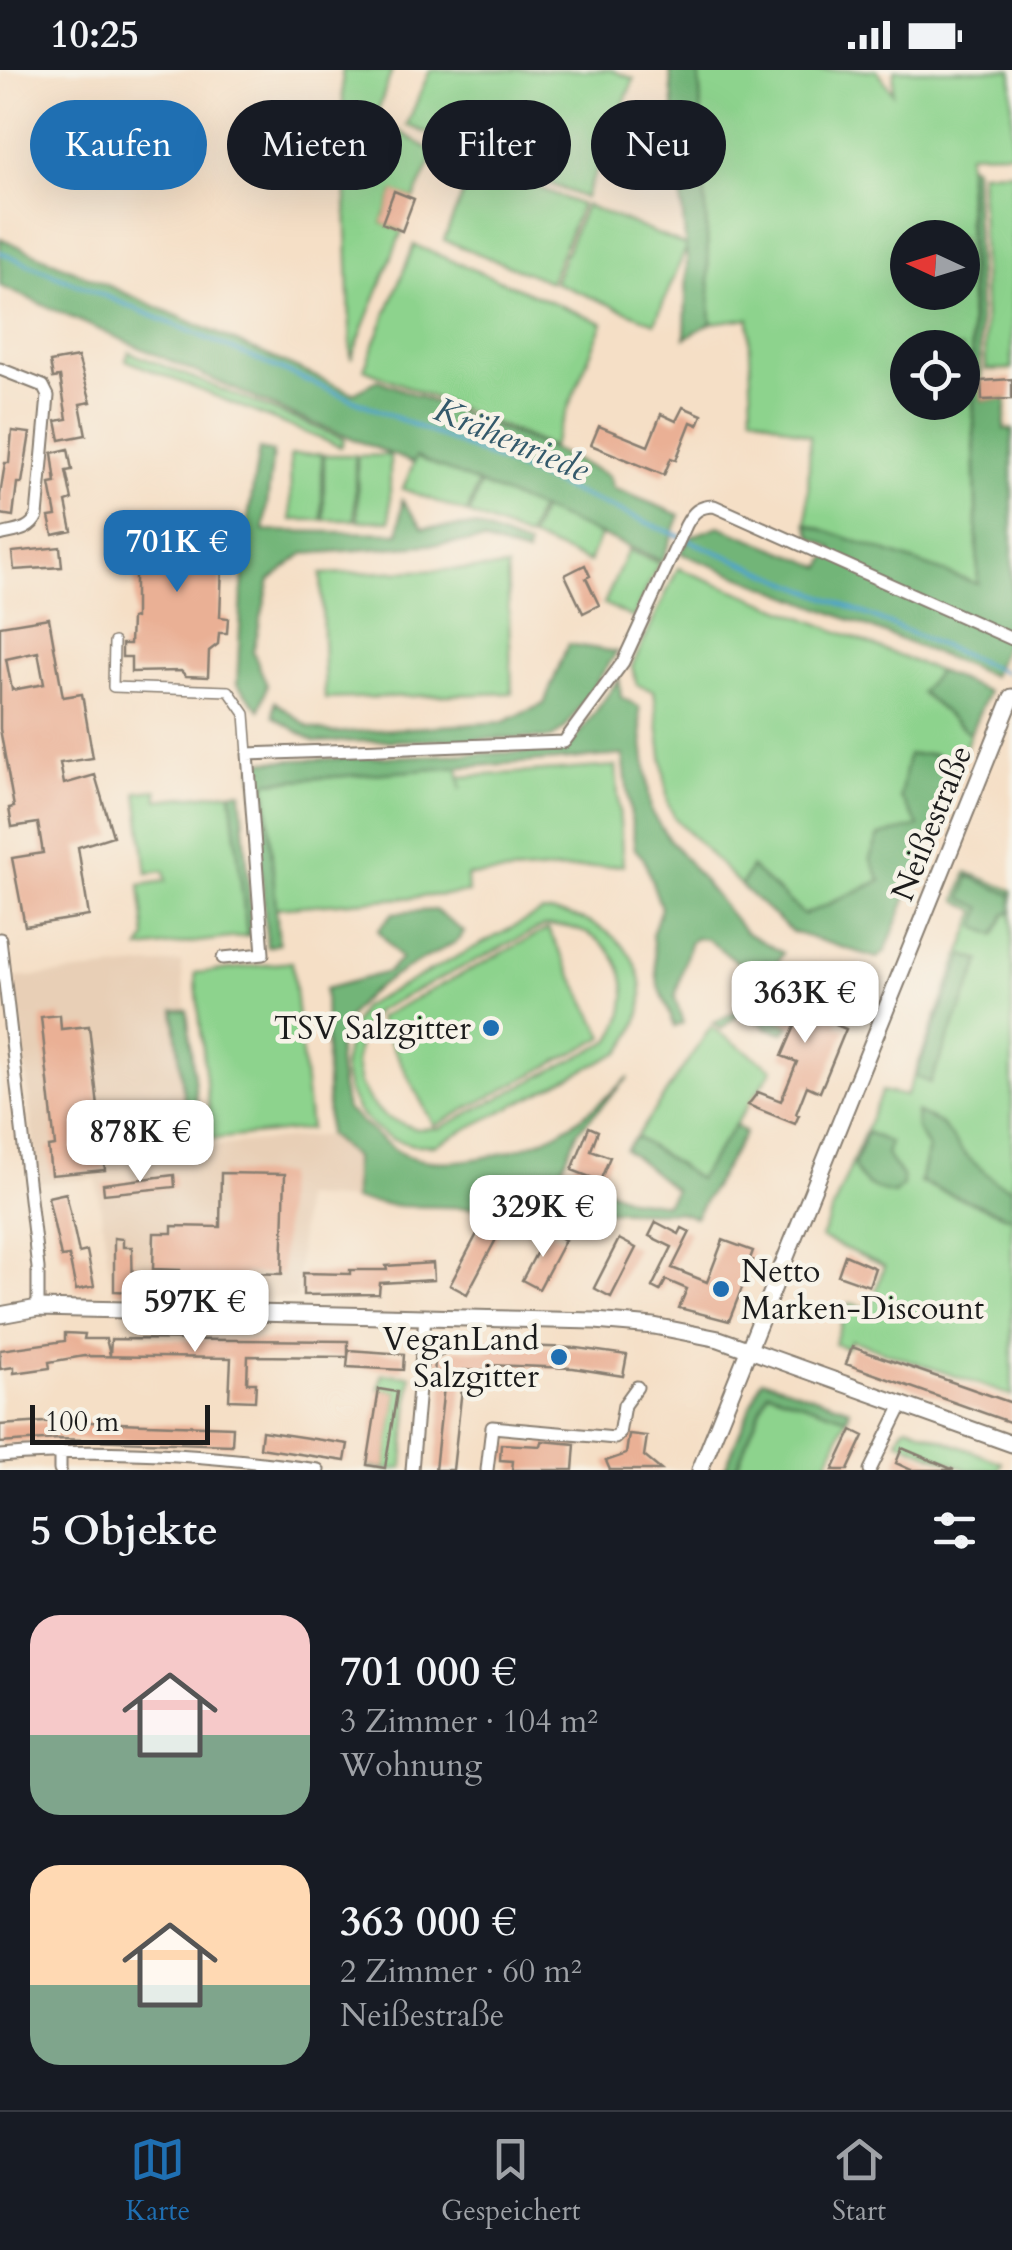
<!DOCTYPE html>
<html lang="de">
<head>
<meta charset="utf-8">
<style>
  body { margin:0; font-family:Cardo,serif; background:#20242c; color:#f1f3f6; height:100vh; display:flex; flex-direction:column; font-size:38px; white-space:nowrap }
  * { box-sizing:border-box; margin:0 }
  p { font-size:32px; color:#9ea1a6 }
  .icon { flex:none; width:55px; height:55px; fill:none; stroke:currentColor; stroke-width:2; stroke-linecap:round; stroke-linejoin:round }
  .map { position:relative; height:1400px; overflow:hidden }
  .panel { display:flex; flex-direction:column; background:#171b24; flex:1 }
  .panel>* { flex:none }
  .guide { position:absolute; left:30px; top:30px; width:952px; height:90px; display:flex; gap:20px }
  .needle { width:65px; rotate:274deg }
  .buttons { position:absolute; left:890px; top:150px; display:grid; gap:20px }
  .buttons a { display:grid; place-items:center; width:90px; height:90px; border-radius:50%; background:#171b24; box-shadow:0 10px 40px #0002; font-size:50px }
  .scale { position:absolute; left:30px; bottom:25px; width:180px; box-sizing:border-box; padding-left:10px; border:5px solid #1c1c1c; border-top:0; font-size:28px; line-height:35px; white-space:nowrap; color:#1c1c1c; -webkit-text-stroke:8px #f7f3e8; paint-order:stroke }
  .price { position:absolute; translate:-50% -85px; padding:0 22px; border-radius:20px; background:#fff; color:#222; font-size:32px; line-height:65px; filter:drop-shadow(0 2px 5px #0008) }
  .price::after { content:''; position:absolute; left:50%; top:60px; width:30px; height:22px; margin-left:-15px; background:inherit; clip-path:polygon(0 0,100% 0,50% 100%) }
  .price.current { background:#1f6fb2; color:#fff }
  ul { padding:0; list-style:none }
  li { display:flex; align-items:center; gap:30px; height:250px; padding:0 30px }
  li span { display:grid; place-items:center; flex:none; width:280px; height:200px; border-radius:30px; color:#555 }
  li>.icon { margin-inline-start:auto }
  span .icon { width:120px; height:120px; fill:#fffc; stroke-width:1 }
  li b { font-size:42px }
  h2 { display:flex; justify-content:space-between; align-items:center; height:120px; padding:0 30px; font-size:42px }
  .tag { padding:0 35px; border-radius:45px; background:#171b24; box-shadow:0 10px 40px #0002; font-size:35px; line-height:90px }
  .tag.current { background:#1f6fb2; color:#fff }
  .status { display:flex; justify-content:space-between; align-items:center; height:70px; padding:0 50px; background:#171b24; direction:ltr }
  .status svg { height:28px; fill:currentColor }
  .menu { display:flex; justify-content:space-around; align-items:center; height:140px; border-top:2px solid #363941; background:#171b24; font-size:28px; color:#9ea1a6 }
  .menu a { display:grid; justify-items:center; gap:5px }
  .menu .current { color:#1f6fb2 }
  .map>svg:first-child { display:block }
  .built { fill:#e8cfb6 }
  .green { fill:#8dd38d; stroke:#547854; stroke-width:2.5; fill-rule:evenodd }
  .forest { fill:#72b578; stroke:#47684a; stroke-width:2.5 }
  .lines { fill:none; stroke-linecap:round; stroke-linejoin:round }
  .stream { stroke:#4fa4cb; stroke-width:4 }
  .building { fill:#eab095; fill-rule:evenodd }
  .pedestrian-casing { stroke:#887e71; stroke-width:12 }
  .minor-casing { stroke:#887e71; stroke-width:15 }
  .tertiary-casing { stroke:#887e71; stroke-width:19 }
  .pedestrian { stroke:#fff; stroke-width:9 }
  .minor { stroke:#fff; stroke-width:11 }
  .tertiary { stroke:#fff; stroke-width:15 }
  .poi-dot { fill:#1f6fb2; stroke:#f7f3e8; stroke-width:4 }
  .labels { text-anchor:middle; stroke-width:9; stroke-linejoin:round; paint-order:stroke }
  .street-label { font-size:32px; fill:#1c1c1c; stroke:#f7f3e8 }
  .poi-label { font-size:32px; fill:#1c1c1c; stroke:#f7f3e8; text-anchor:end }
  .water-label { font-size:35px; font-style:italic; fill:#33596b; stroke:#f7f3e8 }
</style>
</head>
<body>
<div class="status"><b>10:25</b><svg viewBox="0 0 49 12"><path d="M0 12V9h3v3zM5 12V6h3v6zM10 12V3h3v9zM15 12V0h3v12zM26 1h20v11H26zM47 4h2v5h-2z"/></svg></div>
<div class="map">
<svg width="1012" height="1400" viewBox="0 0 1012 1400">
  <rect width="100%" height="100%" fill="#f7f3e8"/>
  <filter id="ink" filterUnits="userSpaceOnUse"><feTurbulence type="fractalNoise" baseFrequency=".01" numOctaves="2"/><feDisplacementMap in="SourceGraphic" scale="20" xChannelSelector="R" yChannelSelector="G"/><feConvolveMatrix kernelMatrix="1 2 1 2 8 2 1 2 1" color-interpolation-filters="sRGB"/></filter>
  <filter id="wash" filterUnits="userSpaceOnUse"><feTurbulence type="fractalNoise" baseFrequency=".0048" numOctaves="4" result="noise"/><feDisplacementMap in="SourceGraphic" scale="40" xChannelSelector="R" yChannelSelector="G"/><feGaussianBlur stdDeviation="2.25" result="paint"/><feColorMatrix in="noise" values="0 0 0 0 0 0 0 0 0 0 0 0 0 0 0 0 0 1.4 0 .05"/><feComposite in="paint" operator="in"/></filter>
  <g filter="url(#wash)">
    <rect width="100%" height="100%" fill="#f5dfc6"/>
    <path class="built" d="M181,892l21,185 126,-12 26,22v43l-52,-3 -5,103 -184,-8 -17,-113 -58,4 -23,-205z"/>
    <path class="green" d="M342,0h50l-16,47 59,36 -21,46 -20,-7 -12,31 20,8 -51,128z
      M430,0h181l23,9 -49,119 -178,-73z
      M699,0h178l16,23 1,-23h118v82l-44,1 -1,53 11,378 -171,-60 3,-88 -58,-22 -3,-96 -38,5zM908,168h54v54h-54zM908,278h54v54h-54z
      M475,92l106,43 -31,77 -106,-42z
      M1012,101v198l-26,1 -6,-198z
      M585,135l102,41 -32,77 -101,-41z
      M414,175l189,78 -51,124 -188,-78z
      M129,282l215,87 -3,8 -215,-87z
      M322,384v66h-31l-1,-65z
      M324,385h31v65h-31z
      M390,385v66h-32l-1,-65z
      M416,387l63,24 -12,32 -64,-24z
      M481,413l59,24 -13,31 -58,-24z
      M542,439l59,24 -12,29 -59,-24z
      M628,480l31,13 -26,55 -29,-14z
      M507,498l5,125 -187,6 -4,-125z
      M678,498l260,103 -17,22 49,41 -10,31 -26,-10 -15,71 -38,54 -77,35 -52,-47 -11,18 -66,-68 -7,-14 -14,-113 -17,-6 -5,-19z
      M616,696l7,99 -156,11 1,17 -193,15 -9,-126 192,-15 3,23 -1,-13z
      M157,720l1,10 73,-8 16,144 -107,13 6,-11 -6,-53 26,-4 -2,-10 -17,2 -10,-81z
      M967,802l45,18v5l-42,-19 24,59 12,-22h6v275l-16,-6 -31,-27 -25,-32 -23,-10v16l11,19 -8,35 92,35v178l-161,-56 -4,8 -13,-4 15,-41 21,6 14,-43 -63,-28 61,-147 24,5 71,-185 -20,-11zM964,886l17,5 -51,121 -14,-6z
      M542,842c80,2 132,71 78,140l-185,93h-22l-21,-6 -19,-12 -15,-16 -10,-20 -5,-24 7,-36 12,-24zM544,856c67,-5 103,58 67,114l-171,88 -24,1 -31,-12 -15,-15 -10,-18 -4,-20 2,-20 7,-19 11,-14z
      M548,859l56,108 -170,89 -56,-108z
      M292,892l18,167 -98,10 -17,-166z
      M711,957l62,42 -75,110 -62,-42z
      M382,1304l29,2 -8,92 -15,2 -21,-3h18l12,-75 -18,-3z
      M768,1321l79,27 -23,52h-89z
      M908,1356l94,37 -3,7h-31l-70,-29 5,-12z"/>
    <path class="forest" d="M670,0h29l12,253 -26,15 2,-77z
      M968,95l6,2 8,233 25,-1 -3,30h8v199l-20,48 -312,-123 12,-17 27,-10 103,41 11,-19 -21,-11 -5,-13 171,60z
      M0,168l353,155 25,-13 178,71 53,25 4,12 67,27 -18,46 -246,-104 -3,6 -118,-47 -295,-130z
      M259,379l14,3 -9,79 135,2 3,-33 21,28 52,-2 53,21 -1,8 -44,-14 -180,13 -33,26 -17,72 14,33 -7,25 -23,-26 8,-146z
      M568,574l49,8 -51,75 -14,11 -237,4 -42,-26 2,-14 34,25 23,6 171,-11 41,-18z
      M938,601l50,21 -18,42 -49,-42z
      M619,609l2,18 18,10 12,105 15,23 79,97 38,21 -28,48 35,25 -7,7 -17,-5 -17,-17 -10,3 -18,15 -8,-6 33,-17 21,-46 -14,14 -46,-35 -11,-1 -6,5 -15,54 8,26 -8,4 -17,-43 -6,-49 9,-27 -17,-49 -9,-10 -12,-94 -357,27 13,162 -12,3 -14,-179 13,-7 294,-10 14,-9z
      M934,684l26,11 -75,187 -8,6 -85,-26 -51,-46 10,-19 53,48 77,-34 -11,-23 9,-22 40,-10 -19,-29 8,-42z
      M241,721l12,144 -6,1 -16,-144z
      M969,806l43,19v18h-6l-11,22 -19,-8 6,-19 -20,-10z
      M435,840l29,22 -5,8c-40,24 -108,48 -119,98 -5,22 2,50 6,71 16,13 43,40 61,47 40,15 111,-3 149,-23 27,-14 50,-36 73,-56l-51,54 -17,38 68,30 37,5 9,-14 -50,-41 11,-12 62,42 37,-54 10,8 -50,84 -17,-5 -278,-6 -46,-6v-43l-26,-22 -3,-146 63,-17 13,-13 -23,-29 15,-17z
      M964,885l17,6 -51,122 -15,-7z
      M174,940h13l13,125h-12z
      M916,1042l24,11 25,32 31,27 16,6v30l-92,-36 8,-34 -11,-19z
      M867,1062l23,11 -4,11 17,24v8l-9,8c-20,-4 -32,-8 -40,-28z
      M762,1309l88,30 -3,9 -79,-27 -33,79h-11z"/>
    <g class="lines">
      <path class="stream" d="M0,182l1004,420"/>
    </g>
    <g id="blocks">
      <path class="building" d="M394,121l20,8 -12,32 -20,-8z
        M78,287l13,45 -11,2 6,31 -26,5 -4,-19 11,-2 -7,-42 -7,1 -3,-16z
        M1012,309v20l-30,1 -1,-19z
        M683,337l19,8 -4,10 -7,-3 -15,38 -5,-2 -7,17 -73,-30 8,-19 49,20 13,-32 15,7z
        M12,361l18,2 -8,50h-5l-4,33 -13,-2v-19l5,-32h4z
        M68,379l4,21 -6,1 6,29 -6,2 6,29 -19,4 -4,-18 7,-1 -6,-32 6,-1 -4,-30z
        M140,446l76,1v15l6,7v11l9,1 -1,15 -8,-1 -2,52 8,1 -1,15h-8l-1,11 -9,7 -1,26 -22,-1 -5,-5 -50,1v-15h-9v-13h8l1,-25 4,-1v-60z
        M60,477l2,20 -48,3 -2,-18z
        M585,495l5,11 -4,2 13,27 -16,8 -18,-38z
        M49,548l14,79 19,-3 11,64 -33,5 4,21 31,-9 18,61 -35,11 11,69 -64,10 -13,-68 31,-5 -5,-30 -26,4 -3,-19 5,-1 -14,-78v-103zM38,582l6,32 -32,6 -6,-31z
        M787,909l58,24 -9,22 10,4 -26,63 -13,-6 -11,28 3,1 -4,9 -47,-19 10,-13 23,9 16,-39 -15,-6 13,-30 -16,-6 3,-7 -8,-3z
        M60,945l1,14 28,-3 16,144 -54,5 -3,-28 7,-1 -14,-129z
        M589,1057l9,4 -7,19 19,7 -10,24 -28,-11z
        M221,1103l64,1 -3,100 -37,-1 -1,23 -64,-3v-23l-27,-1 1,-36h18v-7l48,1z
        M174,1105l1,12 -71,7 -1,-10z
        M66,1123l13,60 8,-2 7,35 -18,4 -7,-34 -8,1 -13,-60z
        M486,1147l17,9 -36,68 -17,-9z
        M656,1152l23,12 3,-6 8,4 -18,36 35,14 16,-42 30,11 -3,8 3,1 -24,61 -50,-13 8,-19 -21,-9 -6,11 -8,-4 20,-40 -23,-11z
        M548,1161l17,9 -26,49 -17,-9z
        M114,1168l9,1v8h9l1,45 -19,-1z
        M619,1169l17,9 -25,49 -17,-9z
        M845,1185l30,13 -6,18 -31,-11z
        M433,1193l1,17 -54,3 -1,11 -76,1v-22l47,1v-4h37l-1,-4z
        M65,1263l20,1 -1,5h22l4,16 1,-16 237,2v15l1,-6 55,4 -1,16 -56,-3 1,-10 -100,-1 -1,27h9l-1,18 -26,-1 2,-42 -147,-2 -35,6 1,6 -36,5v-6l-14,2v-19l65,-9z
        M488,1275l89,3 50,7 -4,21 -50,-8 -86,-3v6l-23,-1 -11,100h-18l10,-93h-11l1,-18 21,-10 32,2z
        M852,1277l160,56v20l-166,-59z
        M379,1319l18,3 -12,76 -18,-3z
        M60,1351l173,6 -1,18 -173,-6 -59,4v-18z
        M852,1360l12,6 -16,34h-15z
        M262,1361l86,13 -3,17 -85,-13z
        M629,1364l18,2 -3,20 17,14h-51l-4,-9 20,-7z
        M542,1371l33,3 -2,26h-61l1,-9 -13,-1 1,-16 40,2z
        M902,1378l52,22h-43l-15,-7z"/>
    </g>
  </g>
  <g filter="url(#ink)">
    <use href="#blocks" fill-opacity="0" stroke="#887e71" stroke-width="2.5"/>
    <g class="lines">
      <defs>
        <path id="pedestrian" d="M114,572l-1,45 116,4 16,23 3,40"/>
        <path id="minor" d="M0,299l43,17 5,10 -11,120c-7,15 -22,15 -37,19
          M0,869l38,329v40
          M223,888l40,-4 -15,-200 316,-12 59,-80 63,-137c7,-13 13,-19 28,-19l298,133
          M60,1381v19
          M0,1386c106,-9 213,-1 318,14
          M412,1400l13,-153
          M487,1400l5,-43 123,11 4,-4 5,-29 13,-18
          M870,1400l33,-67"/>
        <path id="tertiary" d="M0,1245l38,-7 557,13 59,5 65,13 293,105
          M700,1400l312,-773"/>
      </defs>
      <use href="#pedestrian" class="pedestrian-casing"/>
      <use href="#minor" class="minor-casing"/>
      <use href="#tertiary" class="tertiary-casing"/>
      <use href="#pedestrian" class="pedestrian"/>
      <use href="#minor" class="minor"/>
      <use href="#tertiary" class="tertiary"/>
    </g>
  </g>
  <g class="poi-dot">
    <circle cx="491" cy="958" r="10"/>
    <circle cx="721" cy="1219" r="10"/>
    <circle cx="559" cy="1287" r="10"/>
  </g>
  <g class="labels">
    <g class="street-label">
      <text transform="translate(931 753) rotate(-68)" y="11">Neißestraße</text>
    </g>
    <g class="poi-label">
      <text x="471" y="969">TSV Salzgitter</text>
      <text x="741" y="1212" text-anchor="start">Netto<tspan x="741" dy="37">Marken-Discount</tspan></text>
      <text x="539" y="1280">VeganLand<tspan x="539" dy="37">Salzgitter</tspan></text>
    </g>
    <g class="water-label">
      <text transform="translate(512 369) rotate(23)" y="12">Krähenriede</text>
    </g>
  </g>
</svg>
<div class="buttons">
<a><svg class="needle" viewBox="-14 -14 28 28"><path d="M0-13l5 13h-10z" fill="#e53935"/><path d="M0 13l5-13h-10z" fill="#9ea1a6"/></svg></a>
<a><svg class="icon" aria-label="locate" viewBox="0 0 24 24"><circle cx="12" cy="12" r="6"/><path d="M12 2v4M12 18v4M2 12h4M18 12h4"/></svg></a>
</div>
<div class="scale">100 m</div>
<b class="price current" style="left:177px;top:525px">701K €</b>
<b class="price" style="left:805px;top:976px">363K €</b>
<b class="price" style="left:140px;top:1115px">878K €</b>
<b class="price" style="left:543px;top:1190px">329K €</b>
<b class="price" style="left:195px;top:1285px">597K €</b>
<div class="guide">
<a class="tag current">Kaufen</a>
<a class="tag">Mieten</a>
<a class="tag">Filter</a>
<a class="tag">Neu</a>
</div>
</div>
<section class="panel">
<h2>5 Objekte<svg class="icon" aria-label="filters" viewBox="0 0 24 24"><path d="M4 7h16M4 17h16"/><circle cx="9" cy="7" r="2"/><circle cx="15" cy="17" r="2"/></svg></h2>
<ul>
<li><span style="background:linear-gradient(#f6c9c9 60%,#7fa58c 0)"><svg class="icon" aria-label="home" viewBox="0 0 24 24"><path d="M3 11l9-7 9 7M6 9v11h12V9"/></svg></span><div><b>701 000 €</b><p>3 Zimmer · 104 m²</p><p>Wohnung</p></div></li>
<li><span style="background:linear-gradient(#ffd9b3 60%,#7fa58c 0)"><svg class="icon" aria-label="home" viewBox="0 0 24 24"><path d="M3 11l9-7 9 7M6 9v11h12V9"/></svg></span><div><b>363 000 €</b><p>2 Zimmer · 60 m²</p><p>Neißestraße</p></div></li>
</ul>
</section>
<nav class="menu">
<a class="current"><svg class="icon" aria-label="map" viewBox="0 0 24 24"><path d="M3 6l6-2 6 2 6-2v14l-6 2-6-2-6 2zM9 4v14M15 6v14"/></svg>Karte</a>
<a><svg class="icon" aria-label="saved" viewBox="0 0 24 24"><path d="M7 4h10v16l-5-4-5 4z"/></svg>Gespeichert</a>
<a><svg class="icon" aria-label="home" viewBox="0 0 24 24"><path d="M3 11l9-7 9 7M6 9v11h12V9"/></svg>Start</a>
</nav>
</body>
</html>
